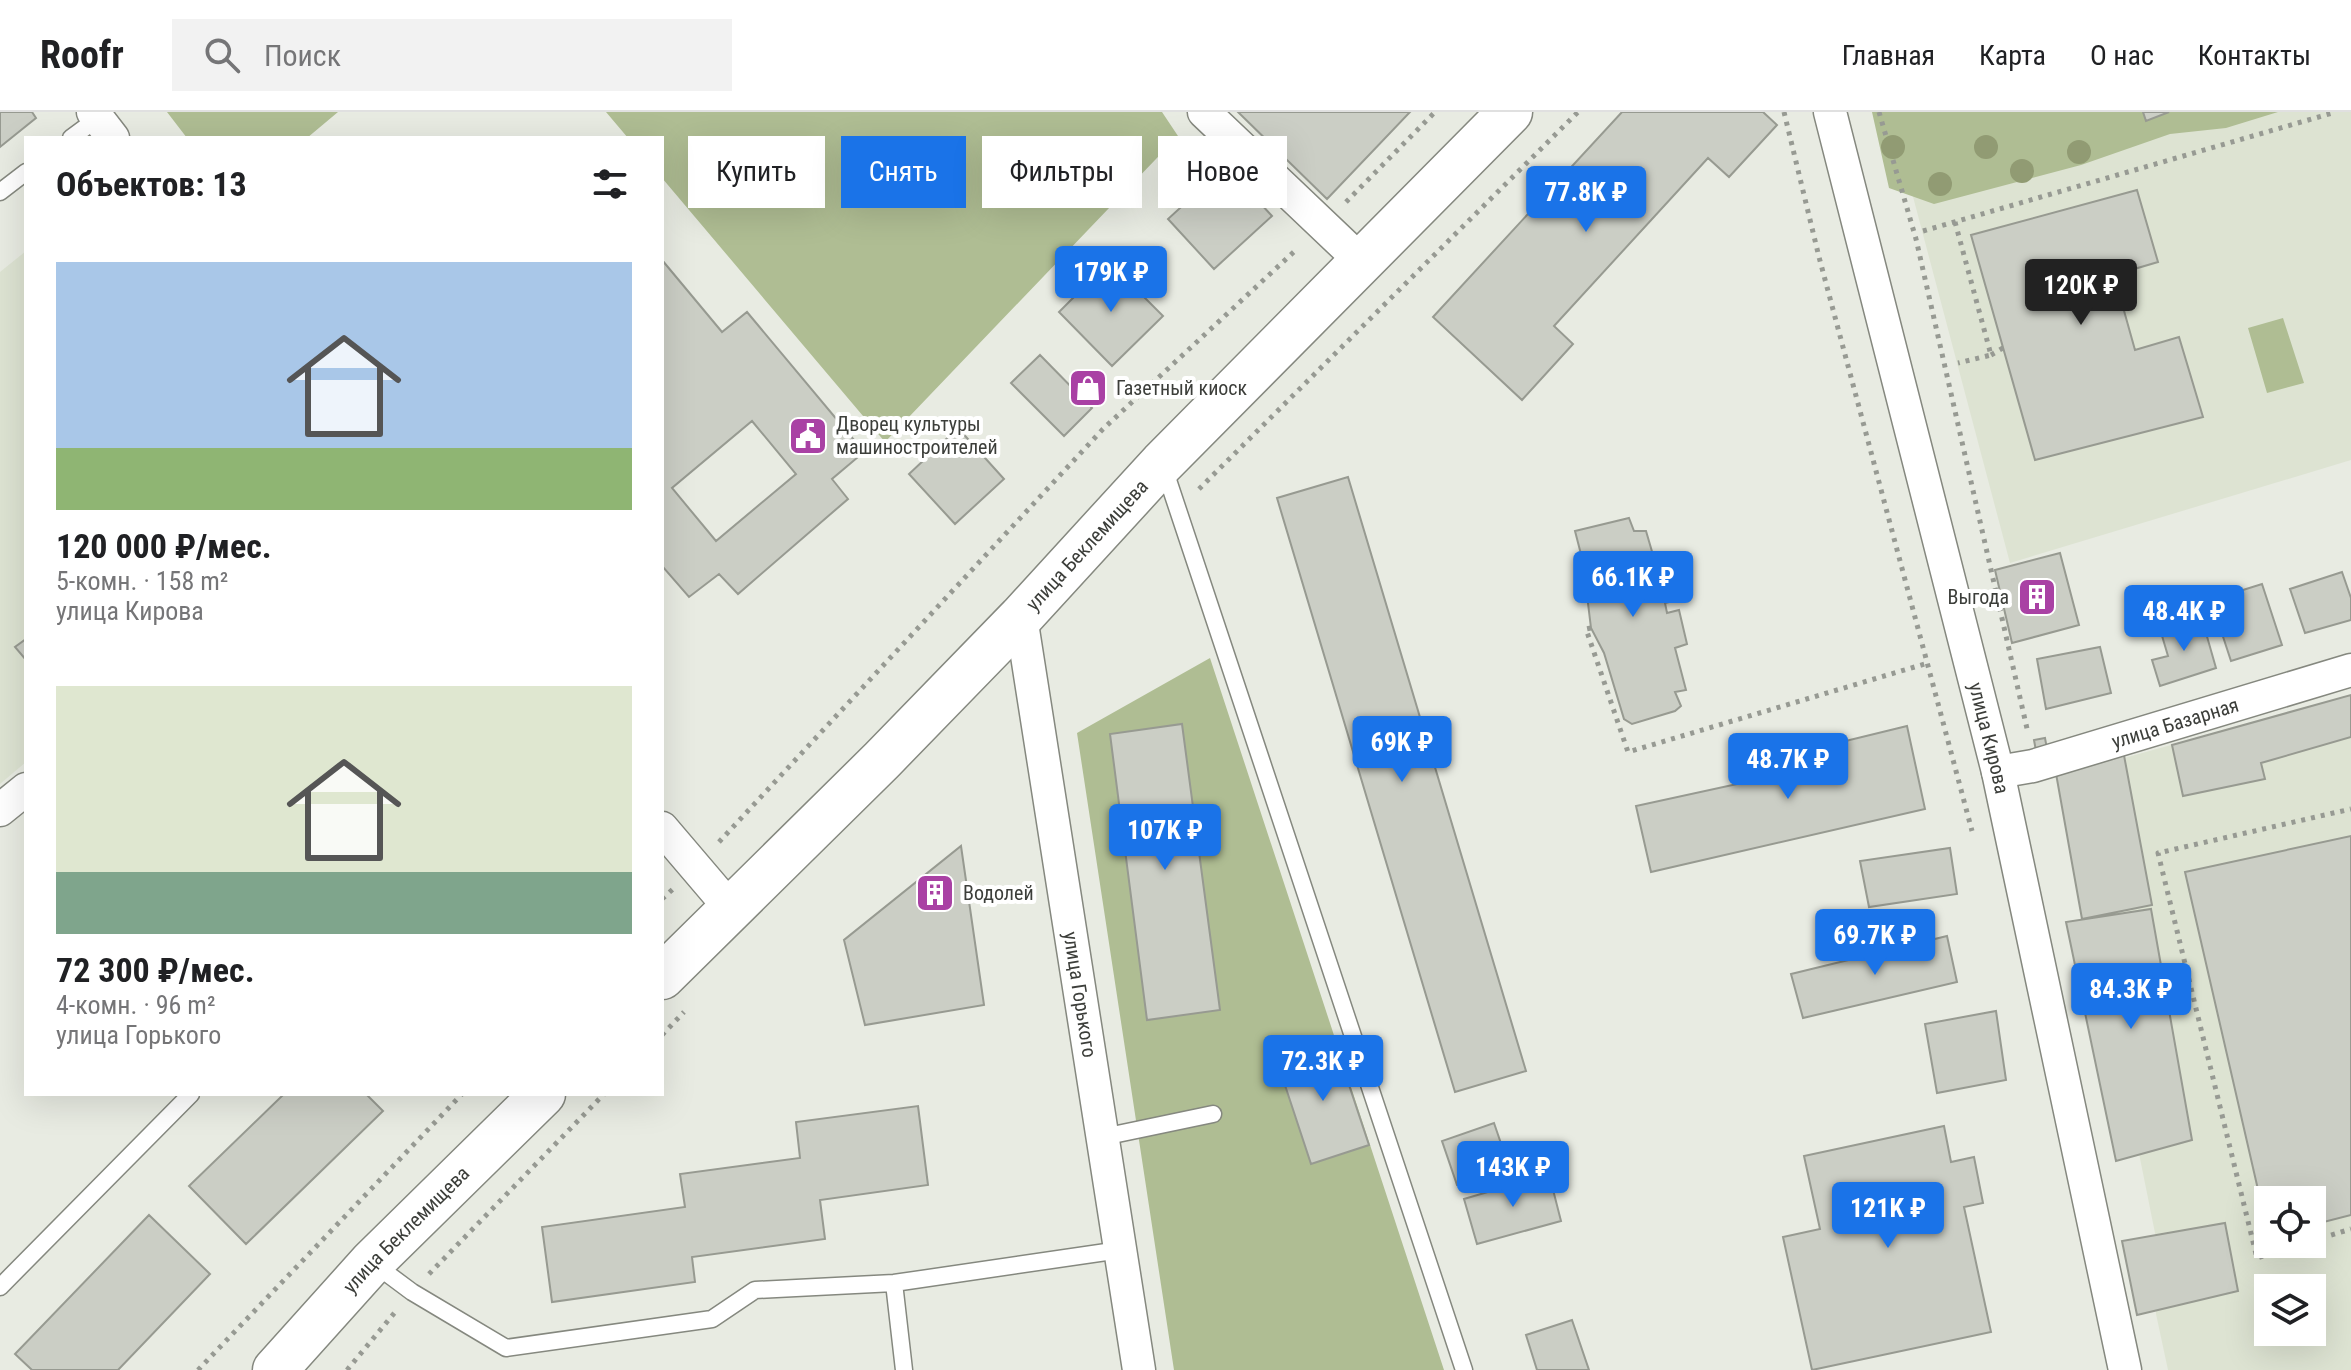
<!DOCTYPE html>
<html lang="ru">
<head>
<meta charset="utf-8">
<style>
  body { margin:0; font-family:"Roboto Condensed",sans-serif; background:#f2f2f2; color:#202124; height:100vh; display:flex; flex-direction:column; font-size:30px; white-space:nowrap }
  * { box-sizing:border-box; margin:0 }
  p { font-size:26px; color:#757577 }
  .icon { flex:none; width:44px; height:44px; fill:none; stroke:currentColor; stroke-width:2; stroke-linecap:round; stroke-linejoin:round }
  .map { position:relative; flex:1; overflow:hidden }
  .details { position:absolute; left:24px; top:24px; width:640px; height:960px; display:flex; flex-direction:column; background:#fff; border-radius:0px; box-shadow:0 8px 32px #0002 }
  .details>* { flex:none }
  .top-card { position:absolute; left:688px; top:24px; width:760px; height:72px; display:flex; gap:16px }
  .tools { position:absolute; left:2254px; top:1074px; display:grid; gap:16px }
  .tools a { display:grid; place-items:center; width:72px; height:72px; border-radius:0px; background:#fff; box-shadow:0 8px 32px #0002; font-size:40px }
  .price { position:absolute; translate:-50% -68px; padding:0 18px; border-radius:8px; background:#1a73e8; color:#fff; font-size:26px; line-height:52px; filter:drop-shadow(0 2px 4px #0008) }
  .price::after { content:''; position:absolute; left:50%; top:48px; width:24px; height:18px; margin-left:-12px; background:inherit; clip-path:polygon(0 0,100% 0,50% 100%) }
  .price.current { background:#222; color:#fff }
  ul { padding:0; list-style:none }
  li { display:grid; align-content:center; gap:16px; height:424px; padding:0 32px }
  li span { display:grid; place-items:center; height:248px; border-radius:0px; color:#555 }
  li>.icon { margin-inline-start:auto }
  span .icon { width:144px; height:144px; fill:#fffc; stroke-width:1 }
  li b { font-size:34px }
  h2 { display:flex; justify-content:space-between; align-items:center; height:96px; padding:0 32px; font-size:34px }
  .chip { padding:0 28px; border-radius:0px; background:#fff; box-shadow:0 8px 32px #0002; font-size:28px; line-height:72px }
  .chip.current { background:#1a73e8; color:#fff }
  header { display:flex; align-items:center; gap:48px; box-sizing:border-box; height:112px; padding:0 40px; background:#fff; border-bottom:2px solid #e0e0e0 }
  header strong { font-size:38px }
  nav { display:flex; gap:44px; margin-inline-start:auto; font-size:28px }
  .search { width:560px; height:72px; background:#f2f2f2; display:flex; align-items:center; gap:20px; box-sizing:border-box; padding:0 28px; border-radius:0px; color:#757577; font-size:30px }
  .map>svg:first-child { display:block }
  .built { fill:#dde3d2; fill-rule:evenodd }
  .green { fill:#afbd93 }
  .building { fill:#cbcec5; stroke:#979a91; stroke-width:2; fill-rule:evenodd }
  .lines { fill:none; stroke-linecap:round; stroke-linejoin:round }
  .service-casing { stroke:#85887f; stroke-width:19 }
  .minor-casing { stroke:#85887f; stroke-width:35 }
  .secondary-casing { stroke:#85887f; stroke-width:47 }
  .path { stroke:#979a93; stroke-width:5; stroke-dasharray:4 6; stroke-linecap:butt }
  .service { stroke:#fff; stroke-width:16 }
  .minor { stroke:#fff; stroke-width:32 }
  .secondary { stroke:#fff; stroke-width:44 }
  .tree { fill:#919b73 }
  .labels { text-anchor:middle; stroke-width:8; stroke-linejoin:round; paint-order:stroke }
  .poi-label { font-size:20px; fill:#3c3e3a; stroke:#fff; text-anchor:start }
  .street-label { font-size:20px; fill:#3c3e3a; stroke:#fff }
</style>
</head>
<body>
<header>
<strong>Roofr</strong>
<div class="search"><svg class="icon" aria-label="search" viewBox="0 0 24 24"><circle cx="10" cy="10" r="6"/><path d="M15 15l6 6"/></svg>Поиск</div>
<nav><a>Главная</a><a>Карта</a><a>О нас</a><a>Контакты</a></nav>
</header>
<div class="map">
<svg width="2351" height="1258" viewBox="0 0 2351 1258">
  <rect width="100%" height="100%" fill="#e8ebe2"/>
  <path class="built" d="M2014,0h337v348l-341,103 -103,-389z
    M26,139v511l-26,22v-512z
    M2351,583v675h-183l-12,-56v-76l-93,-463zM2268,1088h44v44h-44zM2268,1176h44v44h-44z"/>
  <path class="green" d="M167,0h171l-31,26h-120z
    M606,0h556l16,24 -293,306 -223,-264v-40h-34z
    M1872,0h406l-52,16 -56,6 -89,31 -147,39 -45,-16z
    M2283,206l21,65 -37,10 -19,-65z
    M1210,546l234,712h-270l-97,-637z"/>
  <path class="building" d="M0,0h32l4,6 -36,29z
    M1238,0h172l-83,87z
    M1622,0h141l14,13 -48,52 -21,-19 -154,168 19,18 -51,56 -89,-83z
    M2143,0h26l-23,9z
    M1226,54l46,50 -58,53 -46,-50z
    M2137,78l21,72 -44,13 21,75 44,-13 24,80 -168,43 -64,-225z
    M662,148l60,72 25,-20 117,140 -32,27 16,20 -110,95 -19,-20 -30,23 -27,-31zM752,309l44,53 -80,67 -44,-53z
    M1109,150l54,54 -51,50 -53,-54z
    M1040,243l52,53 -28,28 -53,-53z
    M958,316l46,51 -49,45 -46,-50z
    M1348,365l178,594 -71,21 -178,-594z
    M1629,406l5,13h12l12,41 8,-2 11,30 -12,3 2,10 12,-3 8,34 -12,4 11,42 -11,2 6,14 -6,5 -43,13 -8,-5 -20,-66 -13,-25 -8,-66 -8,-31z
    M2060,441l19,72 -67,18 -17,-73z
    M2342,460l9,26v22l-46,13 -15,-44z
    M2262,472l20,61 -51,16 -20,-61z
    M2202,507l14,49 -56,18 -8,-26 16,-4 -8,-27z
    M26,527v21l-11,-13z
    M2100,535l11,46 -65,16 -9,-50z
    M2351,583v42l-90,26 4,16 -82,17 -11,-51z
    M1182,612l38,286 -73,10 -37,-286z
    M1907,614l18,83 -274,63 -15,-66 138,-30 -2,-17z
    M2045,626l2,11 -11,2 -2,-11z
    M2123,638l29,155 -70,14 -27,-151z
    M2351,724v379l-39,10v-25h-44v33l-83,-361z
    M961,734l23,159 -119,20 -21,-85z
    M1950,736l7,46 -88,13 -9,-46z
    M2151,797l41,231 -76,21 -50,-239z
    M1947,824l10,46 -154,36 -12,-44z
    M1996,899l10,69 -69,13 -12,-69z
    M1335,931l34,102 -58,19 -34,-103z
    M284,982h82l17,17 -137,133 -57,-58z
    M918,994l10,79 -108,15 5,39 -133,18 3,25 -143,20 -10,-75 143,-20 -5,-33 120,-16 -4,-36z
    M1494,1011l15,44 -52,18 -15,-44z
    M1944,1014l7,36 23,-5 9,46 -19,4 27,125 -179,38 -29,-133 37,-8 -16,-73z
    M1549,1062l12,47 -84,23 -13,-45z
    M149,1103l61,59 -92,96h-86l-17,-16z
    M2225,1111l13,68 -101,24 -15,-74z
    M1572,1208l17,50h-52l-11,-35z"/>
  <g class="lines">
    <defs>
      <path id="service" d="M71,26l27,-20
        M0,80l26,-20
        M1164,356l300,902
        M1103,1025l110,-23
        M373,1151l39,29 94,56 206,-29 43,-29 139,-7 226,-33
        M894,1171l10,87
        M0,1175l191,-193"/>
      <g id="minor">
        <path d="M93,0l20,26"/>
        <path d="M1204,0l159,151"/>
        <path id="s1" d="M1830,0l168,660 127,598"/>
        <path id="s2" d="M1021,505l118,753"/>
        <path id="s3" d="M1998,660l35,-6 318,-96"/>
        <path d="M0,698l26,-21"/>
        <path d="M662,716l69,81"/>
      </g>
      <g id="secondary">
        <path id="s4" d="M662,865l220,-217 139,-143 141,-154 348,-351"/>
        <path id="s5" d="M275,1258l97,-108 171,-168"/>
      </g>
    </defs>
    <use href="#service" class="service-casing"/>
    <use href="#minor" class="minor-casing"/>
    <use href="#secondary" class="secondary-casing"/>
    <path class="path" d="M1784,0l35,145 153,574
      M1879,0l37,127 112,494
      M1346,90l89,-90
      M1955,110l36,133 -33,8
      M1923,119l413,-119
      M1991,243l12,-7
      M1199,377l379,-377
      M1591,516l-5,1 42,123 300,-89
      M719,730l384,-413 195,-181
      M662,787l11,-10
      M662,923l22,-23
      M2312,1129l39,-12
      M2301,1132l-44,14 -99,-405 193,-44
      M429,1162l175,-180
      M198,1258l264,-276
      M347,1258l49,-59"/>
    <use href="#service" class="service"/>
    <use href="#minor" class="minor"/>
    <use href="#secondary" class="secondary"/>
  </g>
  <g class="tree">
    <circle cx="1893" cy="35" r="12"/>
    <circle cx="1986" cy="35" r="12"/>
    <circle cx="2079" cy="40" r="12"/>
    <circle cx="2022" cy="59" r="12"/>
    <circle cx="1940" cy="72" r="12"/>
  </g>
  <defs>
    <symbol id="shop-square" viewBox="-11 -11 22 22"><rect x="-9" y="-9" width="18" height="18" rx="4" fill="#a941a4" stroke="#fff"/><path d="M-5-2.5h2.3a2.7 3.5 0 0 1 5.4 0H5L5.5 6h-11ZM-1.5-2.5h3a1.5 2.3 0 0 0-3 0Z" fill="#fff"/></symbol>
    <symbol id="civic-square" viewBox="-11 -11 22 22"><rect x="-9" y="-9" width="18" height="18" rx="4" fill="#a941a4" stroke="#fff"/><path d="M-.6-6.5H3V-4.5H.6V-3L4-1V1h2V6H-6V1h2V-1L-.6-3ZM-1.2 2.5V6h2.4V2.5Z" fill="#fff"/></symbol>
    <symbol id="building-square" viewBox="-11 -11 22 22"><rect x="-9" y="-9" width="18" height="18" rx="4" fill="#a941a4" stroke="#fff"/><path d="M-4-6H4V6H1V3H-1V6H-4ZM-2.5-4.3h1.7v1.8h-1.7ZM.8-4.3h1.7v1.8H.8ZM-2.5-1h1.7V.8h-1.7ZM.8-1h1.7V.8H.8Z" fill="#fff"/></symbol>
  </defs>
  <g fill-rule="evenodd">
    <use href="#shop-square" x="1066" y="254" width="44" height="44"/>
    <use href="#civic-square" x="786" y="302" width="44" height="44"/>
    <use href="#building-square" x="2015" y="463" width="44" height="44"/>
    <use href="#building-square" x="913" y="759" width="44" height="44"/>
  </g>
  <g class="labels">
    <g class="poi-label">
      <text x="1116" y="283">Газетный киоск</text>
      <text x="836" y="319">Дворец культуры<tspan x="836" dy="23">машиностроителей</tspan></text>
      <text x="2009" y="492" text-anchor="end">Выгода</text>
      <text x="963" y="788">Водолей</text>
    </g>
    <g class="street-label">
      <text dy="7" stroke="none"><textPath href="#s4" startOffset="606">улица Беклемищева</textPath></text>
      <text dy="7" stroke="none"><textPath href="#s3" startOffset="184">улица Базарная</textPath></text>
      <text dy="7" stroke="none"><textPath href="#s1" startOffset="646">улица Кирова</textPath></text>
      <text dy="7" stroke="none"><textPath href="#s2" startOffset="382">улица Горького</textPath></text>
      <text dy="7" stroke="none"><textPath href="#s5" startOffset="192">улица Беклемищева</textPath></text>
    </g>
  </g>
</svg>
<div class="tools">
<a><svg class="icon" aria-label="locate" viewBox="0 0 24 24"><circle cx="12" cy="12" r="6"/><path d="M12 2v4M12 18v4M2 12h4M18 12h4"/></svg></a>
<a><svg class="icon" aria-label="layers" viewBox="0 0 24 24"><path d="M12 4l9 5-9 5-9-5zM3 14l9 5 9-5"/></svg></a>
</div>
<b class="price" style="left:1586px;top:122px">77.8K ₽</b>
<b class="price" style="left:1111px;top:202px">179K ₽</b>
<b class="price current" style="left:2081px;top:215px">120K ₽</b>
<b class="price" style="left:1633px;top:507px">66.1K ₽</b>
<b class="price" style="left:2184px;top:541px">48.4K ₽</b>
<b class="price" style="left:1402px;top:672px">69K ₽</b>
<b class="price" style="left:1788px;top:689px">48.7K ₽</b>
<b class="price" style="left:1165px;top:760px">107K ₽</b>
<b class="price" style="left:1875px;top:865px">69.7K ₽</b>
<b class="price" style="left:2131px;top:919px">84.3K ₽</b>
<b class="price" style="left:1323px;top:991px">72.3K ₽</b>
<b class="price" style="left:1513px;top:1097px">143K ₽</b>
<b class="price" style="left:1888px;top:1138px">121K ₽</b>
<div class="top-card">
<a class="chip">Купить</a>
<a class="chip current">Снять</a>
<a class="chip">Фильтры</a>
<a class="chip">Новое</a>
</div>
<section class="details">
<h2>Объектов: 13<svg class="icon" aria-label="filters" viewBox="0 0 24 24"><path d="M4 7h16M4 17h16"/><circle cx="9" cy="7" r="2"/><circle cx="15" cy="17" r="2"/></svg></h2>
<ul>
<li><span style="background:linear-gradient(#a9c7e8 75%,#8fb573 0)"><svg class="icon" aria-label="home" viewBox="0 0 24 24"><path d="M3 11l9-7 9 7M6 9v11h12V9"/></svg></span><div><b>120 000 ₽/мес.</b><p>5-комн. · 158 m²</p><p>улица Кирова</p></div></li>
<li><span style="background:linear-gradient(#dfe7d0 75%,#7fa58c 0)"><svg class="icon" aria-label="home" viewBox="0 0 24 24"><path d="M3 11l9-7 9 7M6 9v11h12V9"/></svg></span><div><b>72 300 ₽/мес.</b><p>4-комн. · 96 m²</p><p>улица Горького</p></div></li>
</ul>
</section>
</div>
</body>
</html>
